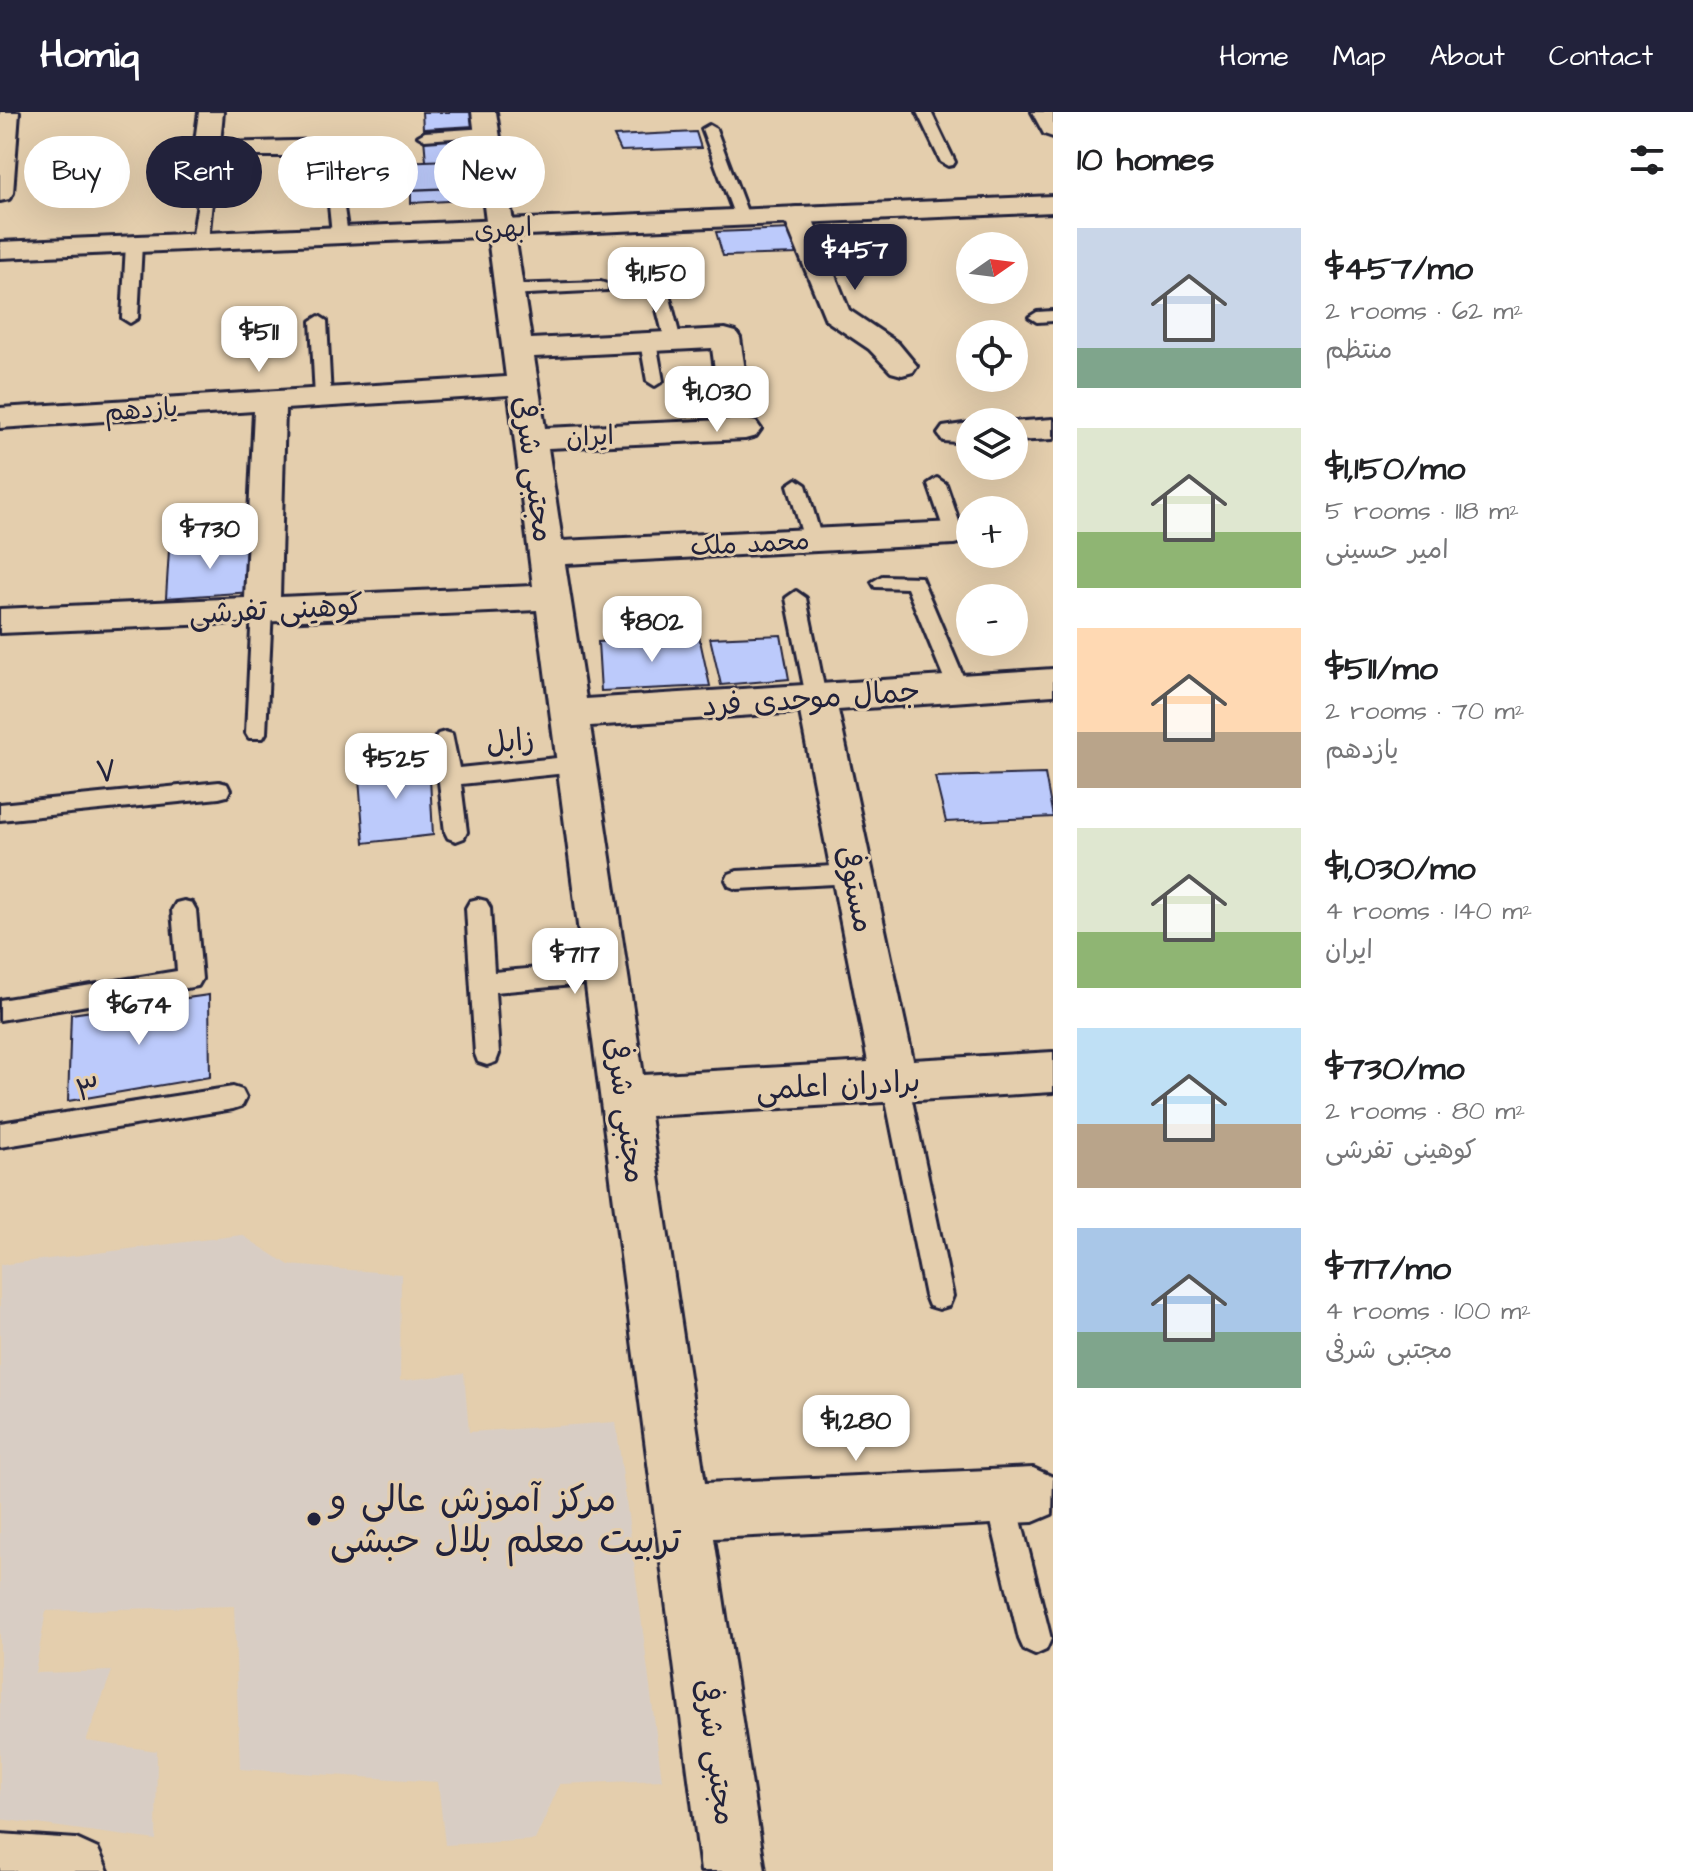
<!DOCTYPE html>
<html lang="en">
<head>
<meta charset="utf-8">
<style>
  body { margin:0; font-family:"Architects Daughter","Playpen Sans Arabic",sans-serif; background:#f2f2f2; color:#202124; height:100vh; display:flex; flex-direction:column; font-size:30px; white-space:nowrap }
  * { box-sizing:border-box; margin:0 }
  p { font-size:26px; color:#757577 }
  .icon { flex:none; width:44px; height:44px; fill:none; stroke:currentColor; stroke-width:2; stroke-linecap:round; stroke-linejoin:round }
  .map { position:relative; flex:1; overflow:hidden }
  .side { display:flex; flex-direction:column; background:#fff; width:640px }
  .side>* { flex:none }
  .banner { position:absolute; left:24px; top:24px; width:760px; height:72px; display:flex; gap:16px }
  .needle { width:52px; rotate:76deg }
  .fabs { position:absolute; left:956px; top:120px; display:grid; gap:16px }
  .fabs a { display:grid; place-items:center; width:72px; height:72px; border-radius:50%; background:#fff; box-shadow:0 8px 32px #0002; font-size:40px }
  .price { position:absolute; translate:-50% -68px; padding:0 18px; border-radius:16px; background:#fff; color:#222; font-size:26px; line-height:52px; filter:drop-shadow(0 2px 4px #0008) }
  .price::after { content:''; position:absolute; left:50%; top:48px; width:24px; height:18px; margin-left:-12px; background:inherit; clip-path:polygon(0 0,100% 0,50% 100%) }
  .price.selected { background:#22223b; color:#fff }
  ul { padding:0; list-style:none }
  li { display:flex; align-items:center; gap:24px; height:200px; padding:0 24px }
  li span { display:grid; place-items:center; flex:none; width:224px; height:160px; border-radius:0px; color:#555 }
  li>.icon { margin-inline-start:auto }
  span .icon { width:96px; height:96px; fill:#fffc; stroke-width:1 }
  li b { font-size:34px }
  h2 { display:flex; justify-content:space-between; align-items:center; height:96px; padding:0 24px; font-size:34px }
  .tag { padding:0 28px; border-radius:36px; background:#fff; box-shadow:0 8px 32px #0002; font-size:28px; line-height:72px }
  .tag.selected { background:#22223b; color:#fff }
  header { display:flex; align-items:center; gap:48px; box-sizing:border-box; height:112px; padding:0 40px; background:#22223b; color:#fff }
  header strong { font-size:38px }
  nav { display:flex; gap:44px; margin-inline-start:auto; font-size:28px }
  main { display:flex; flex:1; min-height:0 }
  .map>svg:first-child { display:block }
  .built { fill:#d8cdc4 }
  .building { fill:#bccafb; stroke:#22223b; stroke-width:2 }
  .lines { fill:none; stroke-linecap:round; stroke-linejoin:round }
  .service-casing { stroke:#22223b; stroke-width:6 }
  .minor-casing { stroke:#22223b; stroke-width:6 }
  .tertiary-casing { stroke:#22223b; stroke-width:6 }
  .secondary-casing { stroke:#22223b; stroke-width:6 }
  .service { fill:#e4cead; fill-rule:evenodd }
  .minor { fill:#e4cead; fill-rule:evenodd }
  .tertiary { fill:#e4cead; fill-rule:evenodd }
  .secondary { fill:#e4cead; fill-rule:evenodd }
  .poi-dot { fill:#22223b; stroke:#e4cead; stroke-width:3 }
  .labels { text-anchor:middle; stroke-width:6; stroke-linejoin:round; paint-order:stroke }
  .far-street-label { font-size:26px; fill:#22223b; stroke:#e4cead }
  .street-label { font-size:30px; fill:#22223b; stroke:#e4cead }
  .near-poi-label { font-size:36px; fill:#22223b; stroke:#e4cead; text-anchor:start }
</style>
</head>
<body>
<header>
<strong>Homiq</strong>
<nav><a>Home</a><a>Map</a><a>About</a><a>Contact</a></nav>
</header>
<main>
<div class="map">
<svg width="1053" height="1759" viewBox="0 0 1053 1759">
  <rect width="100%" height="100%" fill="#e4cead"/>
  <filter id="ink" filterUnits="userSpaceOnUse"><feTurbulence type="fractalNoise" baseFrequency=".0125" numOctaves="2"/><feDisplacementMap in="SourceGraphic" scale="16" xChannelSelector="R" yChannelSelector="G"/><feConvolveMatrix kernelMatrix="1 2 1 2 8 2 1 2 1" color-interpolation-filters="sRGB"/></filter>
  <g filter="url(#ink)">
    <path class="built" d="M242,1123l47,30 112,9 -1,107 64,-8 5,59 147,-10 46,358 -102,4 -25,56 -90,5 -7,-63 -198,-13 -6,-163 -188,5 -11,62 77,-2 -26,70 71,10 -1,89 -156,-21v-554z"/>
    <path class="building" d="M422,0h49l3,14 -51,3z
      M696,20l5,16 -80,3 -7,-15z
      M376,22l2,29 -35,2 -4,-29z
      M470,24l4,23 -48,2 -2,-23z
      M474,47l4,28 -76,3 -2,-28z
      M378,51l2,27 -59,4v-28z
      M483,75l1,12 -73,4v-13z
      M791,117l8,25 -76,2 -7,-24z
      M253,432l-1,48 -86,6 3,-48z
      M781,523l8,44 -68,6 -11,-47z
      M699,524l11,50 -109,5 -3,-49z
      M429,648l4,75 -69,8 -6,-78z
      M1045,662l8,43 -107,5 -11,-45z
      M209,883l1,82 -142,24 3,-87z"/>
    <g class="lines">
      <defs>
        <path id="service" d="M917,0h14l24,50 -2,3 -5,1 -7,-4z
          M709,13l7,4 33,88 -2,3 -5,1 -7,-4 -33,-88z
          M487,16l7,4 -2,3 -67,5 -7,-4 7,-4z
          M335,79l7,4 6,40 -8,5 -8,-5 -4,-40z
          M205,86l7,4 -4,39 -8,5 -8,-5 6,-39z
          M134,127l8,5 -4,74 -8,5 -8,-5 4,-74z
          M659,169l8,5 14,55 -2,3 -6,2 -8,-5 -14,-55z
          M601,170l6,2v6l-98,5 -8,-5 8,-5z
          M1053,199v10l-16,1 -8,-5 8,-5z
          M319,204l8,5 4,77 -8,5 -8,-5 -4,-77z
          M648,225l8,5 7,39 -8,5 -8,-5 -7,-39z
          M937,366l9,6 17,49 -2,4h-14l-2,-4 -17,-49z
          M797,367l9,6 16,55 -2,4 -7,2 -9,-6 -16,-55z
          M882,464l39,1 47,111 -3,5h-14l-3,-5 -41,-100 -32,-1 -3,-5z
          M796,479l10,7 20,99 -3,5h-14l-3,-5 -20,-99z
          M262,490l10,7 -6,124 -3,5h-14l-3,-5 6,-124z
          M445,620l7,2 7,34 117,-12 8,2 3,6 -3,6 -8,2 -115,12 6,48 -3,6 -8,3 -8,-3 -3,-6 -11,-92 4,-6z
          M219,670l8,2 3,6 -3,6 -8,2 -219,22v-16z
          M853,753l8,3 3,6 -3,6 -8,3 -116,6 -8,-3 -3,-6 3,-6 8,-3z
          M478,787l8,2 4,7 4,64 112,-10 8,3 4,7 -4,7 -8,3 -111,10 4,62 -3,8 -9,3 -9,-3 -3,-8 -9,-146 4,-7z
          M184,789l8,2 4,7 6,69 -4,7 -198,34v-20l177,-29 -5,-61 4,-7z
          M895,958l9,3 4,8 45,215 -4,10 -10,3 -10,-3 -4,-10 -43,-215 4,-8z
          M233,975l9,3 4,8 -4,8 -9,3 -233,38v-24z
          M1000,1369l11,4 4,11 36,143 -5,11 -11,5 -11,-5 -5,-11 -34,-143 4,-11z"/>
        <path id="minor" d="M199,0h24l-3,31 109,-3 9,3 4,5 -4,5 -9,3h-128l-7,-7z
          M472,0h24l35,227 194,-10 11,3 4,6 5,32 -4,6 -11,3 -11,-3 -4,-6 -3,-22 -178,9 11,71 200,-9 11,3 5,7 -5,7 -11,3 -197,9 14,93 392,-19 12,3 4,6 -4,10 -12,3 -389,20 21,135 467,-30v26l-215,15 75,350 140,-8v40l-403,24 55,367 328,-15 20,9 -1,37 -19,8 -319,16 51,333h-64l-164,-1261 -537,23v-24l245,-11 9,-187 -254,17v-20l506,-31zM509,283l24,191 -253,11 5,-188zM800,600l68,350 -225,13 -53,-349z
          M797,95l10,2 4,6 38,95 49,33 19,23 -4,6 -11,3 -11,-3 -22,-23 -43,-29 -43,-105 4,-6z
          M1053,307v20l-39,2v-19h-3z
          M970,311v20l-27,-2 -5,-7 5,-7z"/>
        <path id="tertiary" d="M0,0h19l-6,81 -4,6 -9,2z
          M1053,84v16l-1053,46v-16z
          M0,1722l76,5 22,10 10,22h-108z"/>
        <path id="secondary" d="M1032,0h21v25l-9,-3z"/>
      </defs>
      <use href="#service" class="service-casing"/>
      <use href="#minor" class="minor-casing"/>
      <use href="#tertiary" class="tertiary-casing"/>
      <use href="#secondary" class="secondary-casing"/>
      <use href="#service" class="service"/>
      <use href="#minor" class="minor"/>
      <use href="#tertiary" class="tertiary"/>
      <use href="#secondary" class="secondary"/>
    </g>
  </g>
  <circle class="poi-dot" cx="314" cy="1407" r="8"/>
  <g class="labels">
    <g class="far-street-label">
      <text transform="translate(503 116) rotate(-3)" y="9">ابهری</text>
      <text transform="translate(141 297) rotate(-4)" y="9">یازدهم</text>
      <text transform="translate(590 324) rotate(-3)" y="9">ایران</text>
      <text transform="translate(750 431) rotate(-3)" y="9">محمد ملک</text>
    </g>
    <g class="street-label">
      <text transform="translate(534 357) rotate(82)" y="10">مجتبی شرفی</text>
      <text transform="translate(276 497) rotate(-3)" y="10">کوهینی تفرشی</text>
      <text transform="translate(811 586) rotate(-4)" y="10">جمال موحدی فرد</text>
      <text transform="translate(510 629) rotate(-6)" y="10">زابل</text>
      <text transform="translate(106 659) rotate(-6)" y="10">۷</text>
      <text transform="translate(856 777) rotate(78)" y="10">مستوفی</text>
      <text transform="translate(838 973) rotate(-3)" y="10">برادران اعلمی</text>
      <text transform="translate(88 977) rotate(-9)" y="10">۳</text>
      <text transform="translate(626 998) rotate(82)" y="10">مجتبی شرفی</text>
      <text transform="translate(716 1640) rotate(82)" y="10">مجتبی شرفی</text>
    </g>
    <g class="near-poi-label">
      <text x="330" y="1399">مرکز آموزش عالی و<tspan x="330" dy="41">تربیت معلم بلال حبشی</tspan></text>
    </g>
  </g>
</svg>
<div class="fabs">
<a><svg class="needle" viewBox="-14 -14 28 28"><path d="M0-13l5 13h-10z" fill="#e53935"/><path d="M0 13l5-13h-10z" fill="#757577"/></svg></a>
<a><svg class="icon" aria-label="locate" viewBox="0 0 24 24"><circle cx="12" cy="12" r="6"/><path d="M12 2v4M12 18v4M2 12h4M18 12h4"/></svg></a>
<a><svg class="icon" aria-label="layers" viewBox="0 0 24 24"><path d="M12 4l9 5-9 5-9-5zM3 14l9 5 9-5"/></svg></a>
<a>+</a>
<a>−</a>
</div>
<b class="price selected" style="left:855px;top:180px">$457</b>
<b class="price" style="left:656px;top:203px">$1,150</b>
<b class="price" style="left:259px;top:262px">$511</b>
<b class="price" style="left:717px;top:322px">$1,030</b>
<b class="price" style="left:210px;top:459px">$730</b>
<b class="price" style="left:652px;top:552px">$802</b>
<b class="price" style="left:396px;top:689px">$525</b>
<b class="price" style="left:575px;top:884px">$717</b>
<b class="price" style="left:139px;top:935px">$674</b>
<b class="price" style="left:856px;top:1351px">$1,280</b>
<div class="banner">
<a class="tag">Buy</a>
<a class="tag selected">Rent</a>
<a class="tag">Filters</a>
<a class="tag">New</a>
</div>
</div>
<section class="side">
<h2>10 homes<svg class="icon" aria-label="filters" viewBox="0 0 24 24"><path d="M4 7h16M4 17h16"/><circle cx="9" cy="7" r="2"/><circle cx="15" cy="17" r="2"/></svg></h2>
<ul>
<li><span style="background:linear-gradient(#c9d6e8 75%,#7fa58c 0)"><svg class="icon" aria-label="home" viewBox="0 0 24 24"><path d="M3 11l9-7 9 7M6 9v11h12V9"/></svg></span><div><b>$457/mo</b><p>2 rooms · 62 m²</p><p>منتظم</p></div></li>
<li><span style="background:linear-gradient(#dfe7d0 65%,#8fb573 0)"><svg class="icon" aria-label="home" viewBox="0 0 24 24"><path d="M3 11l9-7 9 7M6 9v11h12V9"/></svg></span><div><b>$1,150/mo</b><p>5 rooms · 118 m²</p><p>امیر حسینی</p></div></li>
<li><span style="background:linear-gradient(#ffd9b3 65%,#b9a48a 0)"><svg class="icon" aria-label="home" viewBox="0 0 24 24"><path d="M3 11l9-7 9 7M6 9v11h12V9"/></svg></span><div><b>$511/mo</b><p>2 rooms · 70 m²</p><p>یازدهم</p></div></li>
<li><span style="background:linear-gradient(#dfe7d0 65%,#8fb573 0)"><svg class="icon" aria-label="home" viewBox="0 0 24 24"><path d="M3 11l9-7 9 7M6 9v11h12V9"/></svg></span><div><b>$1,030/mo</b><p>4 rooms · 140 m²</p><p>ایران</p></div></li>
<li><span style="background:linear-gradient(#bfe0f5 60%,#b9a48a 0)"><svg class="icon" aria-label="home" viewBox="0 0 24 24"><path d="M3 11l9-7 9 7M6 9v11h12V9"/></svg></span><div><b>$730/mo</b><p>2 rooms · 80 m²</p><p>کوهینی تفرشی</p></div></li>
<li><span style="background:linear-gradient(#a9c7e8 65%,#7fa58c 0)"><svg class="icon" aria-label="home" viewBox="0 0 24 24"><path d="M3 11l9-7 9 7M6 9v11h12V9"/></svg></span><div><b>$717/mo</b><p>4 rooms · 100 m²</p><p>مجتبی شرفی</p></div></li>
</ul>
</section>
</main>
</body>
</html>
